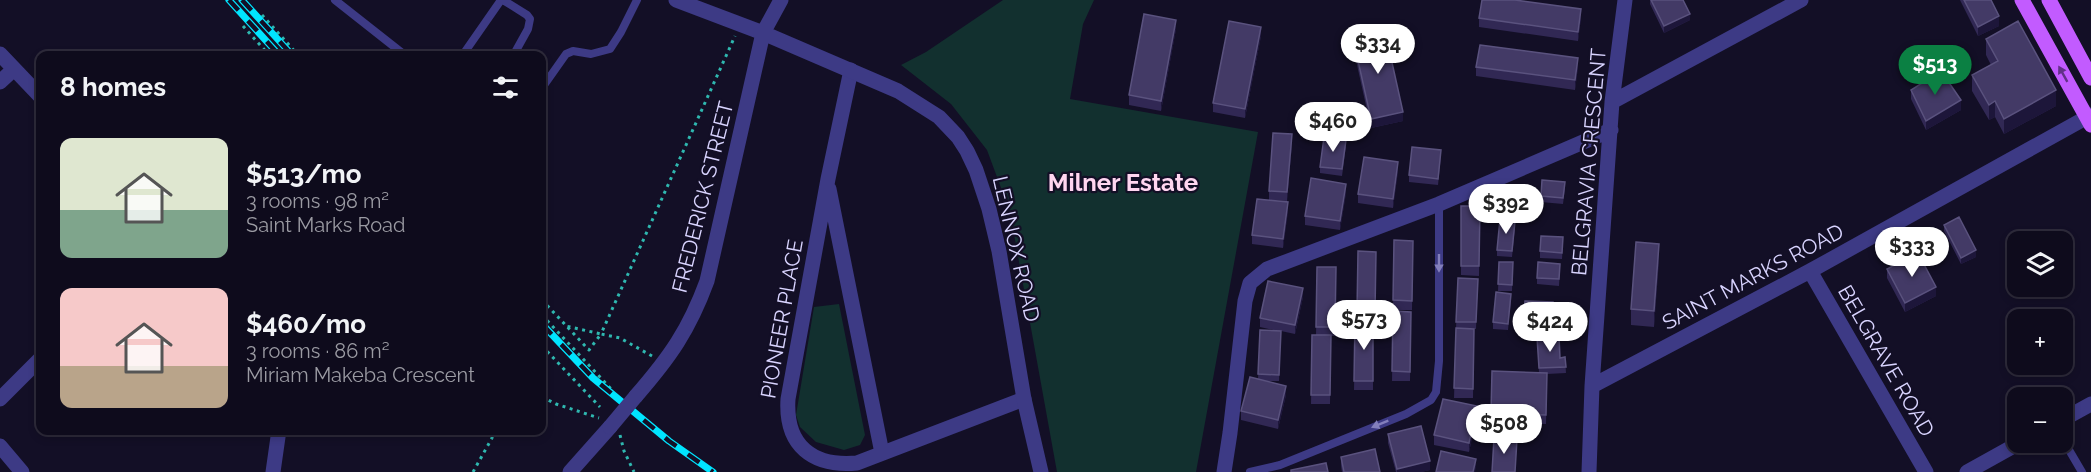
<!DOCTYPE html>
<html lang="en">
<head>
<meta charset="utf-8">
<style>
  body { margin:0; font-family:Raleway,sans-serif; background:#1c1929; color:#f1f3f6; height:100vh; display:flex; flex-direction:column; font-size:22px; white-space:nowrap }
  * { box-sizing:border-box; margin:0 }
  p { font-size:20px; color:#9b9ba3 }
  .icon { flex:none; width:33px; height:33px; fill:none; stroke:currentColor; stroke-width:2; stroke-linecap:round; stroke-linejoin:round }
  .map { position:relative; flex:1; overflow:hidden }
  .drawer { position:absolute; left:36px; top:51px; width:510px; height:384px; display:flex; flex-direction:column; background:#0e0b1c; border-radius:12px; box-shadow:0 3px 9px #0003,0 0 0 2px #2e2b3b }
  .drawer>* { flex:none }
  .buttons { position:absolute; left:2007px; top:231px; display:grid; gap:12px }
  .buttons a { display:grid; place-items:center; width:66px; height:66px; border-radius:12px; background:#0e0b1c; box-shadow:0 3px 9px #0003,0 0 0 2px #2e2b3b; font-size:30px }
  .price { position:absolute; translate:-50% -51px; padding:0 14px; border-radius:21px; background:#fff; color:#222; font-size:20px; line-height:39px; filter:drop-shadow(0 2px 3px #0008) }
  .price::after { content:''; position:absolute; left:50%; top:36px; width:18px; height:14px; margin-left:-9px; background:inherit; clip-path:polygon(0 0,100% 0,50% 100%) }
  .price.active { background:#0b8043; color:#fff }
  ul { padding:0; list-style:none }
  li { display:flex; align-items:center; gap:18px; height:150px; padding:0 24px }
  li span { display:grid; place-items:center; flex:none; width:168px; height:120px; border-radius:12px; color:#555 }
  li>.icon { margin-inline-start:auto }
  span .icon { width:72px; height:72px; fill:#fffc; stroke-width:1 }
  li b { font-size:26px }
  h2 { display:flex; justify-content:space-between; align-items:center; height:72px; padding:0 24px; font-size:26px }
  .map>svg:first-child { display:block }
  .green { fill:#12302f }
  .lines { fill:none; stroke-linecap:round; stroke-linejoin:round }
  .path { stroke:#2fb8b0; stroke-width:3; stroke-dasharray:3 4.5; stroke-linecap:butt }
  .service { stroke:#3d3a85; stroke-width:8 }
  .minor { stroke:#3d3a85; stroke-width:15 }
  .tertiary { stroke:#3d3a85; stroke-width:15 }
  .primary { stroke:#c25bff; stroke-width:15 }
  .rail-casing { stroke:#00e5ff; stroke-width:7 }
  .rail { stroke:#130f26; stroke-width:4.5; stroke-dasharray:14; stroke-linecap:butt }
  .tertiary-bridge { stroke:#3d3a85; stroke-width:15 }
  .wall { fill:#312854 }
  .shaded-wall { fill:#1d163a }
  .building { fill:#433a66; stroke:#5a527e; stroke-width:1.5 }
  .oneway { fill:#623188 }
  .oneway2 { fill:#837fbc }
  .labels { text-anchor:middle; stroke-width:4.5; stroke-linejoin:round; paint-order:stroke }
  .street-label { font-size:21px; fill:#d9d4ff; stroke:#130f26 }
  .quarter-label { font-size:24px; font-weight:bold; fill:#ffd6f0; stroke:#130f26 }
</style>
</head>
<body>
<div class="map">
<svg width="2091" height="472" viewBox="0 0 2091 472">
  <rect width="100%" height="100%" fill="#130f26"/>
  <path class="green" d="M1003,0h91l-11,24 -13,75 188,33 -62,340h-139l-47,-260 -23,-62 -36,-46 -50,-39 25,-13z
    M839,304l26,131 -5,10 -16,5 -28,-8 -16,-15 -4,-12 18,-108z"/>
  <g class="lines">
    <path class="path" d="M262,15l37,41
      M243,26l27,30
      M542,300l47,50 12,-16 -35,-8
      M542,315l71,76
      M542,346l58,61
      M652,356l-32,-18 -19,-4 134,-298
      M542,397l14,7 43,14
      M620,435l4,16 10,21
      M473,472l19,-34 1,-8"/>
    <path class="service" d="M335,0l71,56
      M503,0l24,15 3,4 -2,10 -15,27
      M462,56l39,-56
      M542,88l24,-34 7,-3 18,3 19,-5 11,-17 16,-32
      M2062,438l20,34
      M1250,472l30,-7 126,-51 25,-14 5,-8 3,-31v-157"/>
    <path class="minor" d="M0,54l40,42
      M851,70l-23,109 -40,220c-3,47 25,68 69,64l167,-64
      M0,82l14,-13
      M1612,102l189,-102
      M829,189l53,264
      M1810,271l116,201
      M1592,386l218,-115 281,-156
      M0,399l40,-40
      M2062,420l29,-16
      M0,446l22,26
      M273,472l6,-42
      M1224,472l6,-39 15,-132 5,-18 17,-14 172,-65 172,-74
      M1589,472l3,-86 20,-284 13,-102
      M1967,472l54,-30"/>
    <path class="tertiary" d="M676,0l87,33 135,58 41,26 19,20 9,14 9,19 13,39 10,42 25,148 17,73
      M636,396c34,-39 53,-66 71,-115l56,-248 18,-33
      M570,472l40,-45"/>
    <path class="primary" d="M2022,0l69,125
      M2049,0l42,78"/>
    <defs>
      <path id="rail" d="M229,0l51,56
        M242,0l51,56
        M542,324l51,54 76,63 44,31"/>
    </defs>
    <use href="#rail" class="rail-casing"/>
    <use href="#rail" class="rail"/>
    <path class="tertiary-bridge" d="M610,427l26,-31"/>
  </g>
  <path class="wall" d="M1650,0h33l7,20 -26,13 -14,-29z
    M1960,0h31l8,26 -21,10z
    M1479,18h102l-3,23 -99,-14z
    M1176,29l-15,82 -32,-6v-10z
    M1261,36l-16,82 -32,-6v-9z
    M1353,38l50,83 -32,7 -18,-81z
    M1986,39l70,67 -52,28 -9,-17 -6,3 -17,-29v-16l19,-10 -5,-10z
    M1476,67h102l-3,23 -99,-14z
    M1911,90l50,20 -35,20 -15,-31z
    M1292,144l-5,57 -18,-1v-9z
    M1346,146l-4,30 -22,-3v-6z
    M1441,156l-3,29 -29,-3v-7z
    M1398,171l-5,37 -35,-5v-9z
    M1565,188l-2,16 -22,-2v-6z
    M1346,193l-6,37 -35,-5v-9z
    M1503,199l27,10 -21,9 -6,-13z
    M1461,206h19l-1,70 -18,-1z
    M1288,211l-5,37 -31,-4v-9z
    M1944,225l32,32 -15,7 -17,-33z
    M1515,227l-3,30 -15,-1v-6z
    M1394,240l19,1 -1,69h-19z
    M1563,243l-1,16 -22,-1v-7z
    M1358,251l18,1 -1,69h-2v69h-19l1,-70h2z
    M1659,260l-5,67 -23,-2v-16z
    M1499,262h14l-1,29h-14z
    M1317,267h19l-1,69h-4l-1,68h-19l1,-69h4z
    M1887,269l49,27 -31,16 -18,-34z
    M1560,270l-1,16 -22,-2v-6z
    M1458,278l20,1 -2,50 -20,-1z
    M1303,297l-8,37 -14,-3 -2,50h-14l21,14 -8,34 -37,-9v-9l17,-32 2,-49 18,1 -18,-4v-9z
    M1511,300l-3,30 -15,-1v-7z
    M1553,310l16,1 -1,21 -45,-3v-6z
    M1393,311l18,1 -1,69h-18z
    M1456,328l18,1 -1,69h-19z
    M1537,337l23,21 5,-1 1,16 -19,1 -1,50 -55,-2 1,-51 47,2z
    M1477,415l-8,37 -35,-7v-10z
    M1388,434l42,36 -9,2h-25l-8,-29z
    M1341,457l39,15h-38l-1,-6z"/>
  <path class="shaded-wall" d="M1581,9v9l-3,23v-9z
    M1690,14v6l-26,13v-7z
    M1999,16v10l-21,10v-9z
    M1176,20v9l-15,82v-10z
    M1261,27v9l-16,82v-9z
    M1578,58v9l-3,23v-10z
    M2056,90v16l-52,28v-15z
    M1961,100v10l-35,20v-9z
    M1995,101v16l-6,3v-15z
    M1403,112v9l-32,7v-9z
    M1292,134v10l-5,57v-9z
    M1398,162v9l-5,37v-9z
    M1346,184v9l-6,37v-9z
    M1288,202v9l-5,37v-9z
    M1530,203v6l-21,9v-6z
    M1659,244v16l-5,67v-16z
    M1976,250v7l-15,7v-6z
    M1936,287v9l-31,16v-9z
    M1303,288v9l-8,37v-9z
    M1286,386v9l-8,34v-9z
    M1477,406v9l-8,37v-9z
    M1476,459v9l-1,4h-2z
    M1430,461v9l-9,2h-24v-3z"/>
  <path class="building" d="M1482,0h33l66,9 -3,23 -99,-14z
    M1651,0h32l7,14 -26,12z
    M1964,0h27l8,16 -21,11z
    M1144,14l32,6 -15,81 -32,-6z
    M1229,21l32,6 -16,82 -32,-6z
    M2018,21l38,69 -52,29 -9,-18 -6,4 -17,-30 26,-14 -12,-22z
    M1385,31l18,81 -32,7 -18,-81z
    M1480,45l98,13 -3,22 -99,-13z
    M1941,71l20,29 -35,21 -15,-31z
    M1273,133l19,1 -5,58 -18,-1z
    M1324,137l22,3 -4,29 -22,-2z
    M1412,147l29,3 -3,29 -29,-4z
    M1364,157l34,5 -5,37 -35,-5z
    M1311,178l35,6 -6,37 -35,-5z
    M1542,180l23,2 -2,16 -22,-2z
    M1523,189l7,14 -21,9 -6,-13z
    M1257,199l31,3 -5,37 -31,-4z
    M1461,206h19l-1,60h-18z
    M1959,217l17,33 -15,8 -17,-33z
    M1500,219l15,2 -3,30 -15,-1z
    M1541,236l22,1 -1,16 -22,-2z
    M1394,240l19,1 -1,60 -19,-1z
    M1636,242l23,2 -5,67 -23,-2z
    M1358,251l18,1 -1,60 -18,-1z
    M1918,253l18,34 -31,16 -18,-34z
    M1499,262h14l-1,23 -14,-1z
    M1538,262l22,2 -1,15 -22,-1z
    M1317,267h19l-1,60h-19z
    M1458,278l20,1 -2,43h-20z
    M1268,281l35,7 -8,37 -35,-7z
    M1496,292l15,2 -3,30 -15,-2z
    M1525,301l28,1 -1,8 17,1 -1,15 -45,-3z
    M1393,311l18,1 -1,60 -18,-1z
    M1355,320l18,1v60h-19z
    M1456,328l18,1 -1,60 -19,-1z
    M1260,330l21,1 -2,44 -21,-1z
    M1312,335h19l-1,60h-19z
    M1559,336l1,22 5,-1 1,10 -27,1 -2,-31z
    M1492,371l55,2 -1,42 -55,-2z
    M1250,377l36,9 -8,34 -37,-9z
    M1443,399l34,7 -8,37 -35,-8z
    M1421,426l9,35 -33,8 -9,-35z
    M1494,438l23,1 -2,33h-23z
    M1375,449l5,23h-36l-3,-15z
    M1441,451l35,8 -3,13h-37z
    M1326,463l2,9h-37v-2z"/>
  <defs><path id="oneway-solid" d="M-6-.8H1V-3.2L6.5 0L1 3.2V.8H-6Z" transform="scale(1.5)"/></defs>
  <use class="oneway" href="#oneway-solid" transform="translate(2063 74) rotate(-119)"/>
  <g class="oneway2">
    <use href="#oneway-solid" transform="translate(1439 263) rotate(90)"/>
    <use href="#oneway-solid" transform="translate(1380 424) rotate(158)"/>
  </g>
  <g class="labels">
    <g class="street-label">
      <text transform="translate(1589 162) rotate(-85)" y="7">BELGRAVIA CRESCENT</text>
      <text transform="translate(703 197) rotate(-76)" y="7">FREDERICK STREET</text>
      <text transform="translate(1016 249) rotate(77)" y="7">LENNOX ROAD</text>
      <text transform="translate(1753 277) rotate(-28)" y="7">SAINT MARKS ROAD</text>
      <text transform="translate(782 319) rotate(-80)" y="7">PIONEER PLACE</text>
      <text transform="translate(1886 361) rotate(60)" y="7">BELGRAVE ROAD</text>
    </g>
    <g class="quarter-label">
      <text x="1123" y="191">Milner Estate</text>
    </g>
  </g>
</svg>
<div class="buttons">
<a><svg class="icon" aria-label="layers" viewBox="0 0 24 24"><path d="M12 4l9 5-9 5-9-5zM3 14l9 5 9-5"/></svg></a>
<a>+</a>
<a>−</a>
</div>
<b class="price" style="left:1378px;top:75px">$334</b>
<b class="price active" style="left:1935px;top:96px">$513</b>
<b class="price" style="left:1333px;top:153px">$460</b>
<b class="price" style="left:1506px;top:235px">$392</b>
<b class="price" style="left:1912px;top:278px">$333</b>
<b class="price" style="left:1364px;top:351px">$573</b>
<b class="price" style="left:1550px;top:353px">$424</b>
<b class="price" style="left:1504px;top:455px">$508</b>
<section class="drawer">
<h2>8 homes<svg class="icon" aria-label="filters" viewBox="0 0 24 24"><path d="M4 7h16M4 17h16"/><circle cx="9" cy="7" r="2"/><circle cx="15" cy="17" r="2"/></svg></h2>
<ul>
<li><span style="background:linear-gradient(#dfe7d0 60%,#7fa58c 0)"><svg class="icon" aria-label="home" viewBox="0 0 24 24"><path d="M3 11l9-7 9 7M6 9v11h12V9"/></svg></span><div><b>$513/mo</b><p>3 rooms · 98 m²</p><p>Saint Marks Road</p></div></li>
<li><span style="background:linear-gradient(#f6c9c9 65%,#b9a48a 0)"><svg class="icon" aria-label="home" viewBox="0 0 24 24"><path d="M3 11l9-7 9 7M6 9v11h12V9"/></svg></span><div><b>$460/mo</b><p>3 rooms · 86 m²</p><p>Miriam Makeba Crescent</p></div></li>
</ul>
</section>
</div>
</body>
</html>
